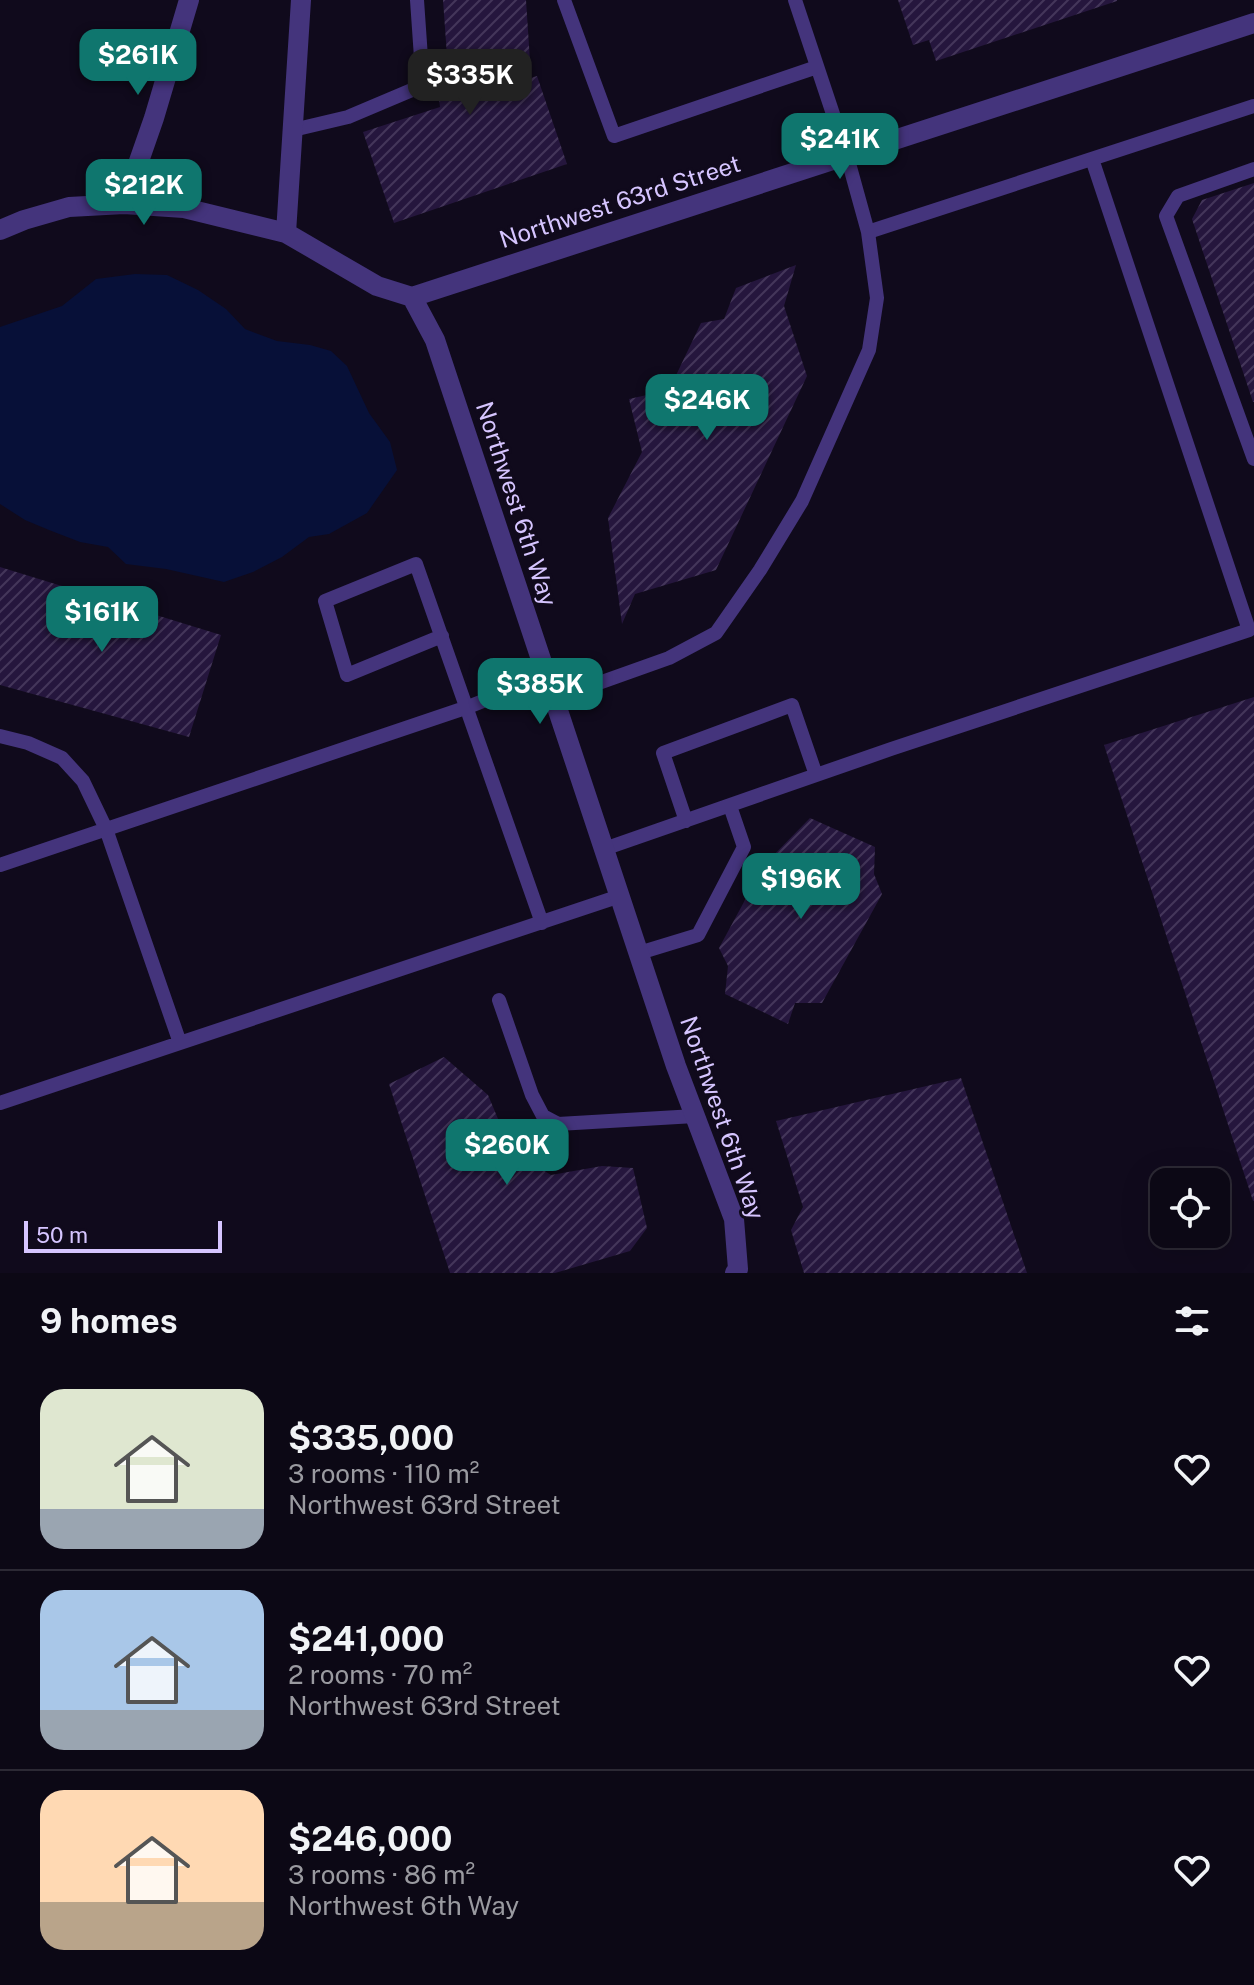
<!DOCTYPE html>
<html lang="en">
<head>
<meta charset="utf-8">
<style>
  body { margin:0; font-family:"Public Sans",sans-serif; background:#1a1622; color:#f1f3f6; height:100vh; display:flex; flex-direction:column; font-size:30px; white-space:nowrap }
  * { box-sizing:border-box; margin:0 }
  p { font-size:26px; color:#9a9aa0 }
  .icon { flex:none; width:44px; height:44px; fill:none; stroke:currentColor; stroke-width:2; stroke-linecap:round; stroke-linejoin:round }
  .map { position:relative; height:1273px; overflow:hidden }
  .side { display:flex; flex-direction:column; background:#0c0815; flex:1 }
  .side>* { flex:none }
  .buttons { position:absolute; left:1150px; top:1168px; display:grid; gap:16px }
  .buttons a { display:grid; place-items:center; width:80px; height:80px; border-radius:16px; background:#0c0815; box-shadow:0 8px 32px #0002,0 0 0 2px #2c2934; font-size:40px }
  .scale { position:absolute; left:24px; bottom:20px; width:198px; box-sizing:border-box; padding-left:8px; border:4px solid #d6c5ff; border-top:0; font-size:22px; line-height:28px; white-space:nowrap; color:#d6c5ff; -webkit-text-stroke:6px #100a1c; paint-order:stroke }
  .price { position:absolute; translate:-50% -68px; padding:0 18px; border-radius:16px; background:#0f766e; color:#fff; font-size:26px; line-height:52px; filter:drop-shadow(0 2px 4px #0008) }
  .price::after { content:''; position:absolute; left:50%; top:48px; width:24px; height:18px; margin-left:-12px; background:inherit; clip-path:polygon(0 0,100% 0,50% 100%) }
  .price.selected { background:#222; color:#fff }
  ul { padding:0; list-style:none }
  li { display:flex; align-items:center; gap:24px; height:200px; padding:0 40px }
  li+li { border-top:2px solid #2c2934 }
  li span { display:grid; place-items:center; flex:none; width:224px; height:160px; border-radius:24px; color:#555 }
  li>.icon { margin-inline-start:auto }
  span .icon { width:96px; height:96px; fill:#fffc; stroke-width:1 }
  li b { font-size:34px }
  h2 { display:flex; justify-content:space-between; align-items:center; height:96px; padding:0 40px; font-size:34px }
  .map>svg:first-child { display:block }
  .water { fill:#071038 }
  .building { fill:url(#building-hatch) }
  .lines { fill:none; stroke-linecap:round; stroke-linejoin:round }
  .lane { stroke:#44347c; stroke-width:14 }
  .street { stroke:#44347c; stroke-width:20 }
  .labels { text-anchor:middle; stroke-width:6; stroke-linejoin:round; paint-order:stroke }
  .street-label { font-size:24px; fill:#d6c5ff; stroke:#100a1c }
</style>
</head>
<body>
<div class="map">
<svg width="1254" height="1273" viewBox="0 0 1254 1273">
  <defs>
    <pattern id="building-hatch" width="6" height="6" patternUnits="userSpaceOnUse" patternTransform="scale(2)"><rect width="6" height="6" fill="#25163d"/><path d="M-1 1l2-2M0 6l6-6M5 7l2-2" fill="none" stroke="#44365a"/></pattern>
  </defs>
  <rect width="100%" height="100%" fill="#100a1c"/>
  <path class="water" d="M135,274l32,1 31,15 28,19 19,20 32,12 33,4 21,6 16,15 22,47 21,29 7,28 -30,43 -38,21 -20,3 -27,20 -29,15 -29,10 -58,-13 -40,-5 -18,-17 -28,-5 -31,-12 -24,-10 -25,-16v-177l62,-21 34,-27z"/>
  <path class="building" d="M443,0h83l4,61 -11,2 2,18 16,-5 30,88 -173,59 -31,-91 77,-25 -5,-35 13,-2z
    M898,0h219v1l-181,60 -7,-21 -16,5z
    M1254,183v219h-1l-61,-183 10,-19z
    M796,265l-12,41 23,70 -91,194 -81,24 -13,30 -14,-106 34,-66 -13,-53 40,-9 32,-67 23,-4 12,-31z
    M0,567l221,68 -32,102 -189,-52z
    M1254,697v504h-1l-149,-456z
    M810,818l65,29 -1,27 8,20 -60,109h-27l-7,21 -63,-30 3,-28 -9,-18 45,-83z
    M444,1057l44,38 23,55 40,25 51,-9 31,2 14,60 -17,23 -75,22h-105l-61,-189z
    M961,1078l66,195h-223l-13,-43 12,-23 -27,-86z"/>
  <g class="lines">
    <path class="lane" d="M564,0l50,136 203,-69
      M293,130l55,-13 71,-30 3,-15 -5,-72
      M1254,169l-76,27 -12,20 88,243
      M868,232l386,-126
      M442,636l-95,39 -22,-74 91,-37 126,359
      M554,699l115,-41 47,-25 44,-63 42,-69 67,-151 8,-52 -9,-66 -21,-76 -52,-156
      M0,736l28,7 34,15 21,23 23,48 74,214
      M686,821l-23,-68 129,-48 24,70
      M604,849l287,-100 358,-119 -157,-471
      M0,865l468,-158 78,-31
      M639,953l59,-18 46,-88 -14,-41
      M499,1000l33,95 11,21 15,8 137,-8
      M0,1103l620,-207"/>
    <path class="street" d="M124,204l30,-86 35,-118
      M0,230l24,-10 45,-13 55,-3 60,4 102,25 91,53 35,11 23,43 241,726 58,153 4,50 -3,4
      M286,233l15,-233
      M412,297l842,-274"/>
  </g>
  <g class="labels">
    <g class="street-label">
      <text transform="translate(620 202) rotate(-18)" y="8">Northwest 63rd Street</text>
      <text transform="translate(516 504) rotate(72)" y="8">Northwest 6th Way</text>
      <text transform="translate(722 1118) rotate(71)" y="8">Northwest 6th Way</text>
    </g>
  </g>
</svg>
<div class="buttons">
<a><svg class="icon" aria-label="locate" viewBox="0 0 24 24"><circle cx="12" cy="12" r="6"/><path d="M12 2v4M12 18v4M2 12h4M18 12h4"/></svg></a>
</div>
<div class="scale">50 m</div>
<b class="price" style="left:138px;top:97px">$261K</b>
<b class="price selected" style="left:470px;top:117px">$335K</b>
<b class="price" style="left:840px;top:181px">$241K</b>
<b class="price" style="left:144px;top:227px">$212K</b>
<b class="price" style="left:707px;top:442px">$246K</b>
<b class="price" style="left:102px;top:654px">$161K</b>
<b class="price" style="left:540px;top:726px">$385K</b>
<b class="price" style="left:801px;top:921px">$196K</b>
<b class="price" style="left:507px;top:1187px">$260K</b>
</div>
<section class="side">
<h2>9 homes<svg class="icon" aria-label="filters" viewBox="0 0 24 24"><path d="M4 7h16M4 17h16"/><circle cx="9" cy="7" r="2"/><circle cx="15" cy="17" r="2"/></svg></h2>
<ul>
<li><span style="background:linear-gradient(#dfe7d0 75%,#9aa5b1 0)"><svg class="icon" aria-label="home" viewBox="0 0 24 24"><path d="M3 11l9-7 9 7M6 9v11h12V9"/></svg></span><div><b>$335,000</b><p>3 rooms · 110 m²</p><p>Northwest 63rd Street</p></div><svg class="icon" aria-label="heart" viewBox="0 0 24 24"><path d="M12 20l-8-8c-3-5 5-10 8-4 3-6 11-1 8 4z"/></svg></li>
<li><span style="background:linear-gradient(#a9c7e8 75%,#9aa5b1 0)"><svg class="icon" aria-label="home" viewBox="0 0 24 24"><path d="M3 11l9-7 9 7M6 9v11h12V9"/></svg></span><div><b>$241,000</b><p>2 rooms · 70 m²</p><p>Northwest 63rd Street</p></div><svg class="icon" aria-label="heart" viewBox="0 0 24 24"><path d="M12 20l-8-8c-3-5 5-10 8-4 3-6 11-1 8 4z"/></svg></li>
<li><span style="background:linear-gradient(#ffd9b3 70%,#b9a48a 0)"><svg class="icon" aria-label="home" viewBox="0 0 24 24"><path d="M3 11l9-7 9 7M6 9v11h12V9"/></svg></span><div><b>$246,000</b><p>3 rooms · 86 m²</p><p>Northwest 6th Way</p></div><svg class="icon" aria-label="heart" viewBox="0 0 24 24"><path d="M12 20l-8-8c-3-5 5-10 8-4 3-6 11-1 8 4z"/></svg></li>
</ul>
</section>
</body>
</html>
